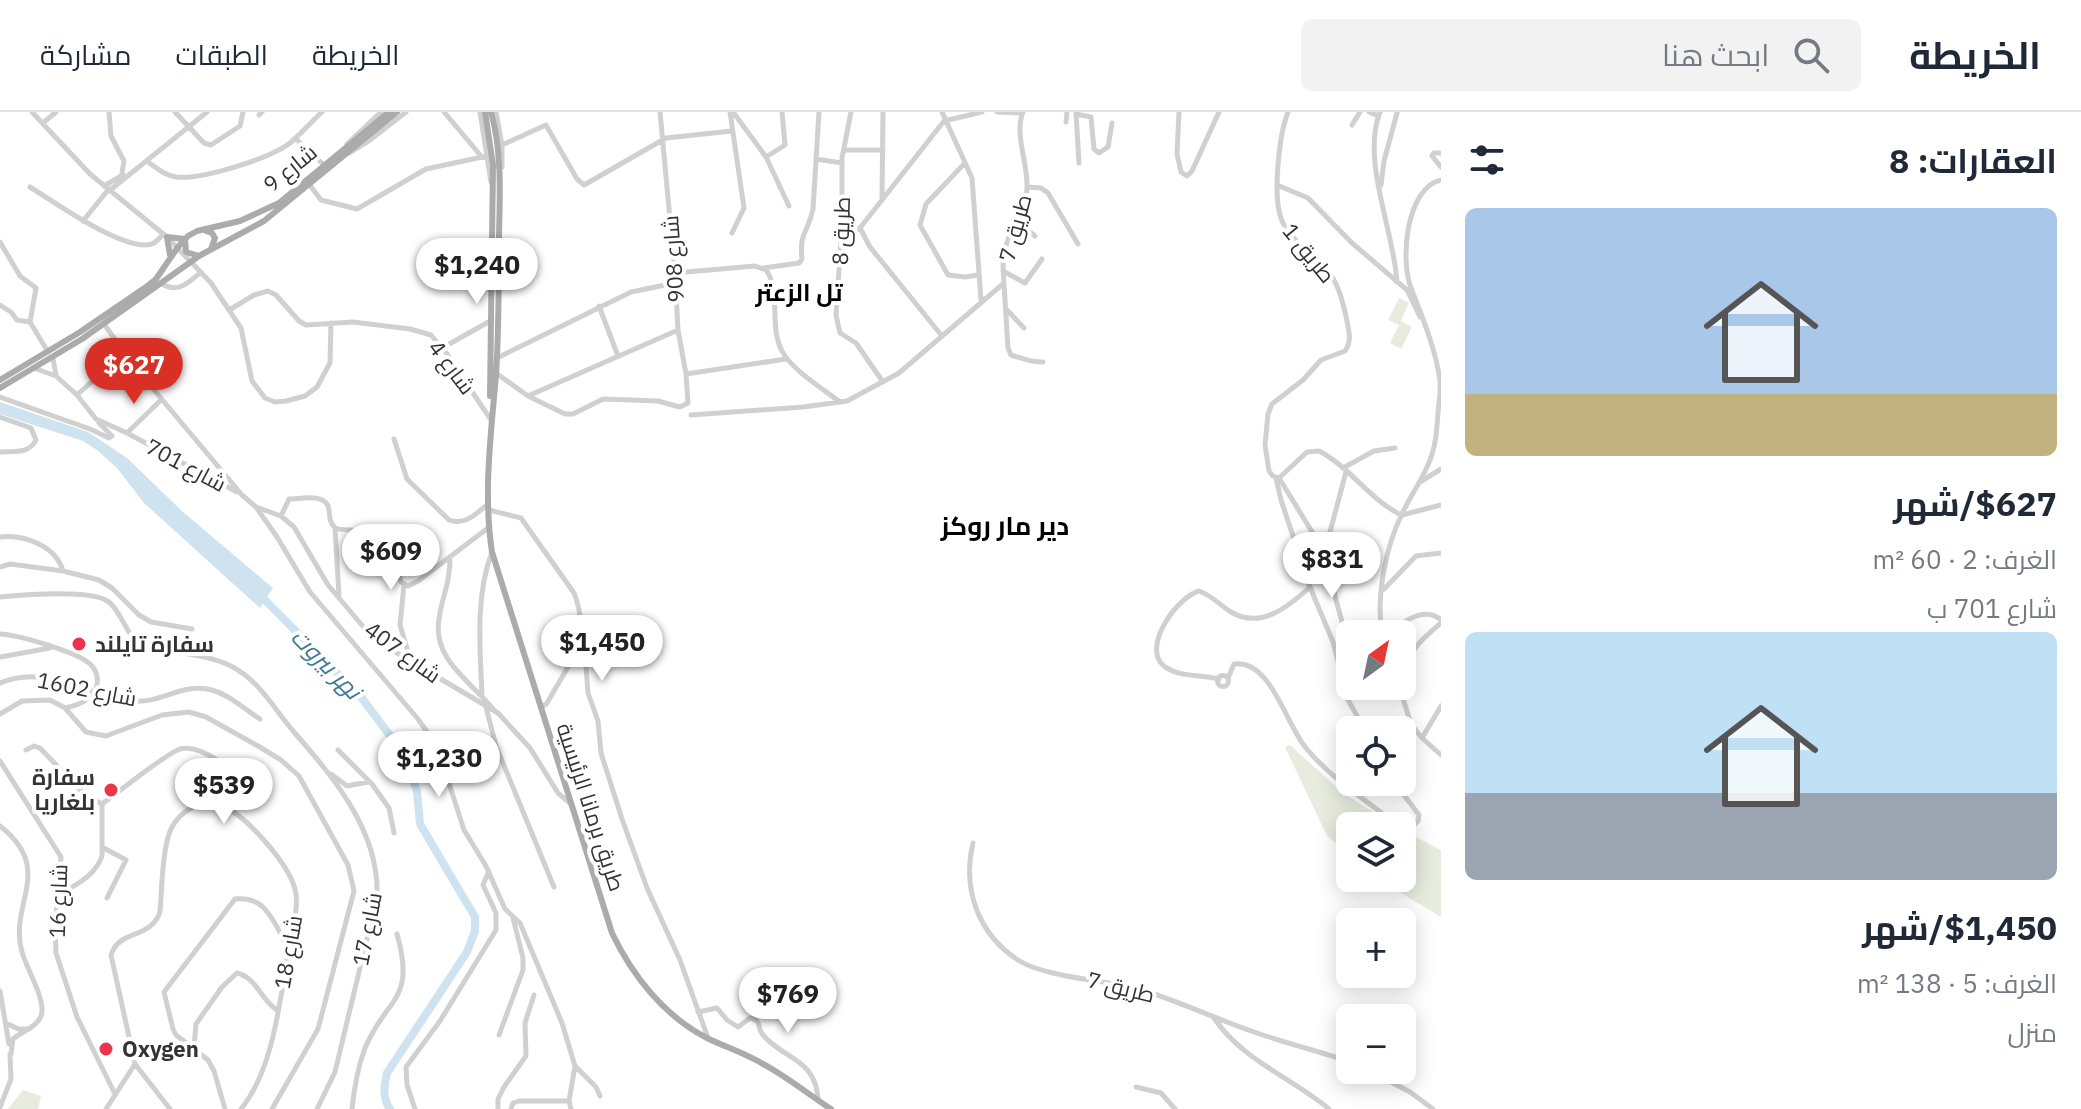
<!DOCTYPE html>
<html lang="ar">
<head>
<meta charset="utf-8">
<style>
  body { margin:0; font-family:"IBM Plex Sans",Cairo,sans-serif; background:#f2f2f3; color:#1f2937; direction:rtl; height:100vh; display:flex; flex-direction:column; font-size:30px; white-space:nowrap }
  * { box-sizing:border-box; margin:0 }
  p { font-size:26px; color:#747a83 }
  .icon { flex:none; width:44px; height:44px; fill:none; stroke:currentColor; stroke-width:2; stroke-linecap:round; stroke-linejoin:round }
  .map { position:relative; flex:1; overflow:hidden; direction:ltr }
  .drawer { display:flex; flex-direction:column; background:#fff; width:640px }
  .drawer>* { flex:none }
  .needle { width:52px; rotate:33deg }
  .fabs { position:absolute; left:1336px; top:508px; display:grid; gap:16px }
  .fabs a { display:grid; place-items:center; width:80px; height:80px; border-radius:12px; background:#fff; box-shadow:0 4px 20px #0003; font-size:40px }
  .price { position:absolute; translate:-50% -68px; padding:0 18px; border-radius:28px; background:#fff; color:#222; font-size:26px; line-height:52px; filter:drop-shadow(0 2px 4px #0008) }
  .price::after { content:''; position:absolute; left:50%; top:48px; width:24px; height:18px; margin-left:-12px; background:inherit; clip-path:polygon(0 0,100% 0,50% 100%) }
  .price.selected { background:#d93025; color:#fff }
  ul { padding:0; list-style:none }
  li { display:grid; align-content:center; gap:16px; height:424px; padding:0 24px }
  li span { display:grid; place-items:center; height:248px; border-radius:12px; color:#555 }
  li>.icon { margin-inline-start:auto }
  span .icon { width:144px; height:144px; fill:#fffc; stroke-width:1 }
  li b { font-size:34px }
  h2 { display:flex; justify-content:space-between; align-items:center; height:96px; padding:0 24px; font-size:34px }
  header { display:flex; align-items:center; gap:48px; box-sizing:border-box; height:112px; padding:0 40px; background:#fff; border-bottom:2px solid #e0e1e3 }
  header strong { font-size:38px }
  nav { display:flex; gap:44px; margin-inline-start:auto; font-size:28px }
  .search { width:560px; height:72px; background:#f2f2f3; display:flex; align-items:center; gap:20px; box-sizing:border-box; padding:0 28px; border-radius:12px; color:#747a83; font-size:30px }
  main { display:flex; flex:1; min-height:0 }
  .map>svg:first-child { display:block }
  .green { fill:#e7ecdf }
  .water { fill:#cee3ef }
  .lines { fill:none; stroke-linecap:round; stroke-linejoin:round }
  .river { stroke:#cee3ef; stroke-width:8 }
  .minor { stroke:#d0d0d0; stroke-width:5 }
  .major { stroke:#ababab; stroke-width:6 }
  .poi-dot { fill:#ea354a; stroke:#fff; stroke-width:3 }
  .labels { text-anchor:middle; stroke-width:8; stroke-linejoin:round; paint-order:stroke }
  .street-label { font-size:22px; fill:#333; stroke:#fff }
  .poi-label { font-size:22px; font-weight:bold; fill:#333; stroke:#fff; text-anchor:start }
  .neighbourhood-label { font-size:24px; font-weight:bold; fill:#000; stroke:#fff }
  .water-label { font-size:24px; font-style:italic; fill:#3d7999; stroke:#fff }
  .quarter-label { font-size:26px; font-weight:bold; fill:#000; stroke:#fff }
</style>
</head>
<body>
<header>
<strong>الخريطة</strong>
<div class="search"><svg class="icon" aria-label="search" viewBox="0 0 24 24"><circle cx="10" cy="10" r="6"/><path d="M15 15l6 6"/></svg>ابحث هنا</div>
<nav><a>الخريطة</a><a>الطبقات</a><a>مشاركة</a></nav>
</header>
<main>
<section class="drawer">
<h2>العقارات: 8<svg class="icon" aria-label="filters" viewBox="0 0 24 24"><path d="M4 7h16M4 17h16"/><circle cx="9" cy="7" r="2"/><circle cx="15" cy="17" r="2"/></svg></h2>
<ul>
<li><span style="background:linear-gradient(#a9c7e8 75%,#c2b280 0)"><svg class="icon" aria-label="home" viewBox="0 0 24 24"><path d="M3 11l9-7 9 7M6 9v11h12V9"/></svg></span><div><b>$627/شهر</b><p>الغرف: 2 · 60 m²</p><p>شارع 701 ب</p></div></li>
<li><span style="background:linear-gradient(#bfe0f5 65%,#9aa5b1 0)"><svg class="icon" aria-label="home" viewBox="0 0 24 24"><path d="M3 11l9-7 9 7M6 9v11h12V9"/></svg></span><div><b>$1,450/شهر</b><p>الغرف: 5 · 138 m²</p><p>منزل</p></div></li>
</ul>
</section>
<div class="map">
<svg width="1441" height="997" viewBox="0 0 1441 997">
  <rect width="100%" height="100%" fill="#fff"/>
  <path class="green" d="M1399,186l10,5 -8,18 11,6 -11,22 -11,-6 9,-18 -11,-5z
    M1290,633l53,48 51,33h-44v28l-23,-18 -42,-89z
    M1402,718l39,20v67l-65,-39h26z
    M23,978l18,6 -3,13h-30z"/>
  <path class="water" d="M0,290l88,30 39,26 56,54 90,76 -13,20 -116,-105 -27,-35 -20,-18 -14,-9 -83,-27z"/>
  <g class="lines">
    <path class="river" d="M259,482l102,103 30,40 16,28 10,26 3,33 55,93v14l-8,21 -80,121c-3,13 -5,24 3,36"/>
    <path class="minor" d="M32,0l58,62 77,63 44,46 30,45 11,53 13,17 10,4 11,-1 19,-5 12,-9 13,-24 1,-40
      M109,0l2,24 13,25 -3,18
      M175,0l29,31 7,2 29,-19 3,-14
      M444,0l37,44
      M480,0l11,70
      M496,0l6,33v22
      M730,0l14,96 -12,25
      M733,0l33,45 23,49
      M851,0l-9,46v68l-6,89 4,18 16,10 27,39
      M942,0l30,66 9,122
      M997,0l24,1
      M1179,0l-2,42 4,18 6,4 5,-5 27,-59
      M1288,0c-9,23 -16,86 -6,109 9,19 27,30 41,44 15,15 20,37 24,56 2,11 5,20 -2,30l-24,9 -18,20 -31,24 -4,10 -3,31 4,26 4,5 6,2 28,-26 12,-1c31,16 50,48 82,64
      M1369,0l9,4
      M1380,0c-19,48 14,119 17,170
      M1076,1l3,50
      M1076,2l15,3 3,32 5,4 9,-6 4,-24
      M259,3l3,-3
      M944,9l38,-9
      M44,10l12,-10
      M1066,10l1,-10
      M1352,13l8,-13
      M295,26l29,27
      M347,32l34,-32
      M502,33l44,-20 31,54 7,6 82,-47 66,-7
      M844,38h39
      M349,41l21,-13 36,-28
      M1441,41h-7l-2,3 9,11
      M766,45l19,-12 -3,-33
      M816,47l26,4
      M148,50c9,6 16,13 28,15 25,3 93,-18 114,-34 11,-9 21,-21 32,-31
      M964,52l-38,40 -6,21 28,50 17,2 13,-2
      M309,72l12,16 36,9 69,-40 61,-13
      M1277,73l31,13 44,45 55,47 13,27
      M1381,73l3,-24 13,-48
      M104,74l19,-11
      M30,75c23,14 99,69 124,56 2,-1 8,-8 10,-9
      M1027,75l14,1 7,5 30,51
      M109,79l98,-79
      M882,86l1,-86
      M1016,108l19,16
      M83,109l25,-31
      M842,114l11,4 7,-2 84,-107
      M860,116l10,19 72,89
      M0,130l20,34 16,12 -6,34 18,30
      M764,156l35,-5 3,-4c-3,-28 6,-25 11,-50l6,-97
      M1003,159l22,12 17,-24
      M675,161l80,-7 11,4c15,19 3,58 16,81 9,18 41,38 58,51
      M160,171c18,11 27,1 41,-11
      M1004,172l4,64 3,7c11,3 22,8 32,7
      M0,193l11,7 6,8 13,2
      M599,194l19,50
      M231,197l23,-14 14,-4 8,4 23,26 7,4 47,-3 57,7 21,6 16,19 44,66
      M1007,198l17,18
      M104,212l30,42 108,129 14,12 25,9 13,11 34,58 38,45 31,23 101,60 32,35 28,45 13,11
      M442,236l50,-28
      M497,246l134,-66 44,-9
      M53,247l3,16
      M34,256l22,8 21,19 19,24 31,14 110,59
      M496,261l32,23 150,-66
      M686,262l100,-15
      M77,283l21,-19 14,9 22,-19
      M528,284l37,18h8l30,-15 55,2 22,6 8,-4 -2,-29 -8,-44 -3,-57 -15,-161
      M0,285l90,32 19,9 3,-2
      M691,303l112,-8 44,-6 52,-28 105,-90c-1,-12 -2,-25 2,-37 5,-20 21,-38 21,-59 1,-24 -13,-53 -4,-75
      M0,305l31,11 5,12c-7,14 -22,11 -36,12
      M99,311l13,13
      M127,321l34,-33
      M394,327l13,40 42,41c16,6 27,-6 39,-16
      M1343,356l31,-17 21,-3
      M1276,366l5,22 29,87 23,55 15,58 17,30
      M1279,366l43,70 23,85
      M1420,370l21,-13
      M256,395l21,30 33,55 108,127 19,27 27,84 22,36 19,43 15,14 42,100 13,43 -6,35 2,8
      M489,398l32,8 53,75c6,14 12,51 6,64
      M1402,403l39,-10
      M281,404l8,-17c12,0 38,-7 40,11 1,8 0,11 6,18 8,3 17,1 25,3 30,5 34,26 41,51l7,4 10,-5 70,-53
      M335,416l4,67
      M0,425c24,-3 56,9 63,34
      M1321,433l9,-13 16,-60
      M450,447c0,27 -8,36 -11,60 -7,41 33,63 55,91
      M0,455l10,-3 53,7 36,9 13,8 27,27 12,7 41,7
      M404,473l-4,40 11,37
      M1384,477l32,-33 25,-3
      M0,485c22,-2 92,-8 109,5 14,12 17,34 33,44 9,5 20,4 30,6 20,2 41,5 59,14 29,15 43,43 63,66 40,46 86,100 83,165l-42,175 -18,37
      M0,522c19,1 77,18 90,30 7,6 9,16 6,24 -6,13 -18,17 -31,20
      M1382,522c-6,-36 3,-86 20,-120 8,-18 21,-35 28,-54 6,-15 7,-32 8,-48 1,-10 3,-21 2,-31 -4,-31 -18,-65 -29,-93 -11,-28 -5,-100 30,-108
      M1384,522c17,-9 39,-30 57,-14
      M0,545l50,-9
      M1217.5 569a5.5 5.5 0 1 1 11 0a5.5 5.5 0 1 1-11 0Z
      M1228,566l6,-14c37,-5 52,61 72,84 19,23 41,39 65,57 13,9 25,22 42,21l5,-5 1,-6 -25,-33
      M1219,567c-18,-5 -40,-1 -55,-13 -23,-19 13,-69 35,-75 12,4 21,14 32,21 30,18 58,-6 79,-25
      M0,571c48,-20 86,14 133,18 27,3 50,-19 79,-11 18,5 32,19 48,29
      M1399,574l12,38 11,14 19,-32
      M1401,579c6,-38 11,-43 40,-68
      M482,583c-2,-47 -7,-99 10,-143
      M486,595l10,39 58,141
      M541,596l6,-5 25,-43 5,-3 5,1 4,9 2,26 10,28 3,32 21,66 25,69 33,72 28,78
      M0,602l22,-13 28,-1 15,8 21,24 20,4 56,-21 27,-3 17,5 52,29 23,14 18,16 49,89 6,26 -36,138 -46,80
      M1422,626l19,17
      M26,638l8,-4 6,2 44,46 18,10
      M338,638l34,34 17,24 5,25
      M0,649l61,96 -6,72 1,24 21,64 38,77
      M331,662l16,12 21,-4
      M102,692c17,-12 63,-50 78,-55 22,-6 56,24 70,38
      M0,714c56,44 8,78 22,126 4,16 25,49 19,64 -4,11 -20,16 -28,23l-2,15
      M973,731c-11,46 5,91 45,117 28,18 90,20 124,30 39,12 76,30 115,43 31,11 62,18 93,29
      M102,735l24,13 -19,38
      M60,782c17,-10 35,-18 42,-38v-52
      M0,879l9,53
      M698,900l19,-4 10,12 11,7 12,-9c13,3 6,9 13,17 21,25 53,23 55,65
      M1214,906c28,42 78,60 115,91
      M6,911l12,6h9
      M499,923l24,-65v-12l-10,-40
      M194,935l2,-23 26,-37 15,-14c20,5 23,26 40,37
      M576,955l20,20 4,9
      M1368,958l42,22 23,17
      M1136,975l25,6 14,16
      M0,995l11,-28 -1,-25
      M106,997l29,-45
      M170,997l-35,-45 -24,-109c8,-26 39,-15 49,-43 2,-23 2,-66 12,-85 8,-15 28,-28 46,-23 26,8 70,59 77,85 3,10 1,20 0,30 -14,58 -16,144 -54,190
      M225,997l-11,-38 -6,-11 -32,-25 -3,-6 -9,-37 71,-93c32,-4 39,25 53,48
      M352,997c2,-20 6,-42 13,-61 22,-52 51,-46 32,-114
      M415,997l-8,-24 -1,-18 34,-46 56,-91v-17l-13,-28 6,-14
      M498,997v-10l6,-12 22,-31 -1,-33 9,-28
      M511,997l2,-6 6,-2h50"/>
    <path class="major" d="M485,0l8,53 -3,231
      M491,0c11,39 9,82 8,122 0,47 0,94 -3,141 -5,59 -13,119 -4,177l120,381c20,42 52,83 95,105 18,9 38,15 56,26 24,13 45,30 68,45
      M206,119l6,2 3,5 -4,11
      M185,127l1,13 13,4
      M170,143l-3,-18 18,2
      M0,268l80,-48 66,-45 10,-8 22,-32 10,-11 9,-5 43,-10 39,-18 110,-91
      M0,276l82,-49 117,-83 65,-35 133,-109"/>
  </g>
  <g class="poi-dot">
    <circle cx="79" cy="532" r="8"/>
    <circle cx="111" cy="678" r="8"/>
    <circle cx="106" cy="937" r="8"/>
  </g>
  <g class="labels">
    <g class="street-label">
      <text transform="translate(290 56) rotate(-39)" y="8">شارع 9</text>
      <text transform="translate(1015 116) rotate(-75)" y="8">7 طريق</text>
      <text transform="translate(841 119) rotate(-88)" y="8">طريق 8</text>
      <text transform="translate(1309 141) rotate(51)" y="8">طريق 1</text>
      <text transform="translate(673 147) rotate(-94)" y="8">شارع 908</text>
      <text transform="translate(452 255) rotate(53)" y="8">شارع 4</text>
      <text transform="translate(186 353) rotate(28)" y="8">شارع 701</text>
      <text transform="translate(403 540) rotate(36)" y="8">شارع 407</text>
      <text transform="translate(87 577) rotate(11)" y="8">شارع 1602</text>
      <text transform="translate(591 695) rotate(72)" y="8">طريق برمانا الرئيسية</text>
      <text transform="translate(58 789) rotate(-88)" y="8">شارع 16</text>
      <text transform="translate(367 817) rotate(-79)" y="8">شارع 17</text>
      <text transform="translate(288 840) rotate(-80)" y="8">شارع 18</text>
      <text transform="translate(1121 875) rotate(14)" y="8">طريق 7</text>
    </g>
    <g class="poi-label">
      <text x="95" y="540">سفارة تايلند</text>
      <text x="95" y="673" text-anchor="end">سفارة<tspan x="95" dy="25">بلغاريا</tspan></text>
      <text x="122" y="945">Oxygen</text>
    </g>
    <g class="neighbourhood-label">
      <text x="799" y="189">تل الزعتر</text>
    </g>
    <g class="water-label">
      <text transform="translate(326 552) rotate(45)" y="8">نهر بيروت</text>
    </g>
    <g class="quarter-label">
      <text x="1005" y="423">دير مار روكز</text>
    </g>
  </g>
</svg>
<div class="fabs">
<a><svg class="needle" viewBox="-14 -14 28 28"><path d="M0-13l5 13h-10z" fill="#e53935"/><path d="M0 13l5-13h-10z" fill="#747a83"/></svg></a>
<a><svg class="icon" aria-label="locate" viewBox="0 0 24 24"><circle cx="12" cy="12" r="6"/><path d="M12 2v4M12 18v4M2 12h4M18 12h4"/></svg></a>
<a><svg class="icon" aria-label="layers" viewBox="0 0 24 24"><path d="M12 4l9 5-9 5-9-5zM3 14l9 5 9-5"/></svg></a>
<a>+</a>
<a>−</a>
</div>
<b class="price" style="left:477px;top:194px">$1,240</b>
<b class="price selected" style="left:134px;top:294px">$627</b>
<b class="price" style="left:391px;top:480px">$609</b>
<b class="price" style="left:1332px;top:488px">$831</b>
<b class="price" style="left:602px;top:571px">$1,450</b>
<b class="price" style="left:439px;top:687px">$1,230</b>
<b class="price" style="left:224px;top:714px">$539</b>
<b class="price" style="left:788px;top:923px">$769</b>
</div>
</main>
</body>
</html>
